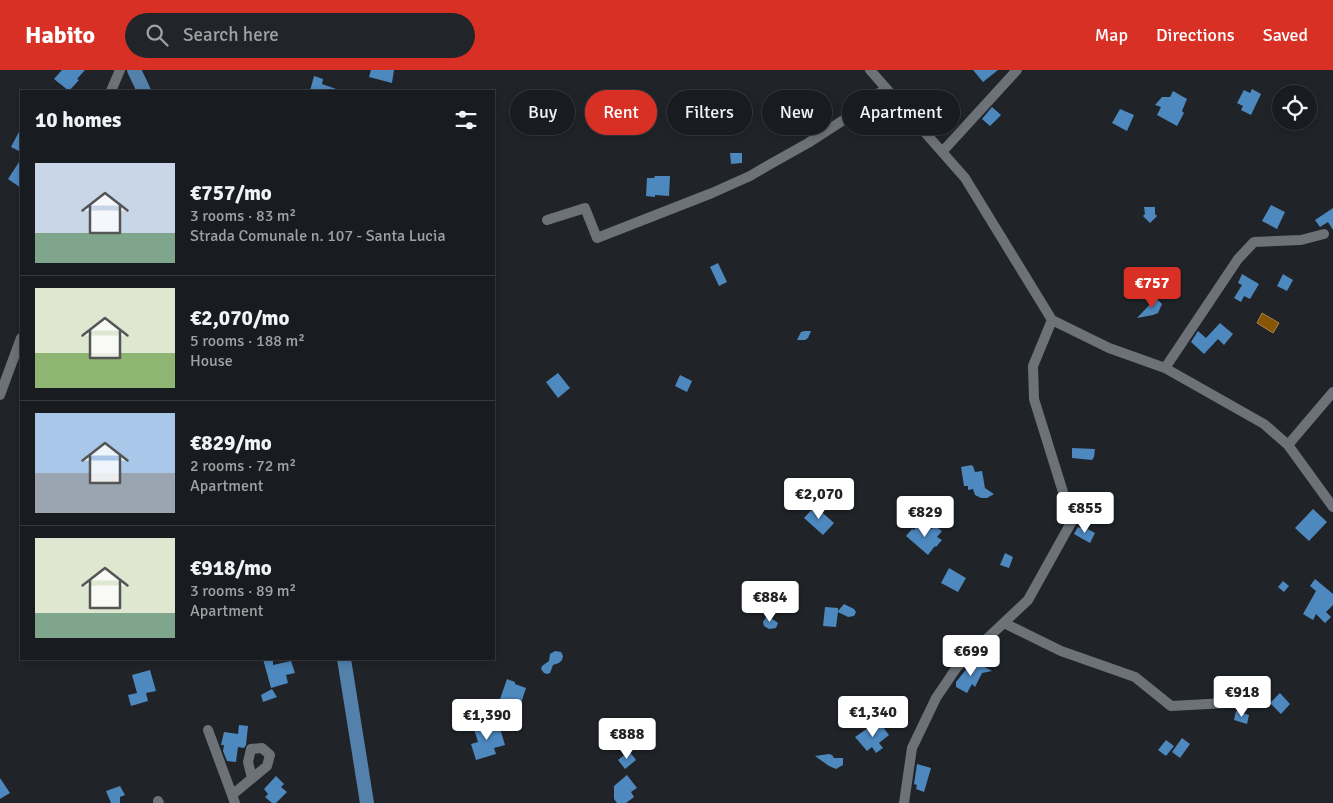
<!DOCTYPE html>
<html lang="en">
<head>
<meta charset="utf-8">
<style>
  body { margin:0; font-family:Signika,sans-serif; background:#212428; color:#f1f3f6; height:100vh; display:flex; flex-direction:column; font-size:19px; white-space:nowrap }
  * { box-sizing:border-box; margin:0 }
  p { font-size:16px; color:#9fa1a4 }
  .icon { flex:none; width:28px; height:28px; fill:none; stroke:currentColor; stroke-width:2; stroke-linecap:round; stroke-linejoin:round }
  .map { position:relative; flex:1; overflow:hidden }
  .sheet { position:absolute; left:20px; top:20px; width:475px; height:570px; display:flex; flex-direction:column; background:#181b1f; border-radius:0px; box-shadow:0 2px 8px #0003,0 0 0 1px #36393d }
  .sheet>* { flex:none }
  .hud { position:absolute; left:510px; top:20px; width:475px; height:45px; display:flex; gap:10px }
  .fabs { position:absolute; left:1272px; top:15px; display:grid; gap:10px }
  .fabs a { display:grid; place-items:center; width:45px; height:45px; border-radius:50%; background:#181b1f; box-shadow:0 2px 8px #0003,0 0 0 1px #36393d; font-size:25px }
  .price { position:absolute; translate:-50% -42px; padding:0 11px; border-radius:5px; background:#fff; color:#222; font-size:16px; line-height:32px; filter:drop-shadow(0 1px 2px #0008) }
  .price::after { content:''; position:absolute; left:50%; top:30px; width:15px; height:11px; margin-left:-8px; background:inherit; clip-path:polygon(0 0,100% 0,50% 100%) }
  .price.on { background:#d93025; color:#fff }
  ul { padding:0; list-style:none }
  li { display:flex; align-items:center; gap:15px; height:125px; padding:0 15px }
  li+li { border-top:1px solid #36393d }
  li span { display:grid; place-items:center; flex:none; width:140px; height:100px; border-radius:0px; color:#555 }
  li>.icon { margin-inline-start:auto }
  span .icon { width:60px; height:60px; fill:#fffc; stroke-width:1 }
  li b { font-size:21px }
  h2 { display:flex; justify-content:space-between; align-items:center; height:60px; padding:0 15px; font-size:21px }
  .pill { padding:0 18px; border-radius:22px; background:#181b1f; box-shadow:0 2px 8px #0003,0 0 0 1px #36393d; font-size:18px; line-height:45px }
  .pill.on { background:#d93025; color:#fff }
  header { display:flex; align-items:center; gap:30px; box-sizing:border-box; height:70px; padding:0 25px; background:#d93025; color:#fff }
  header strong { font-size:24px }
  nav { display:flex; gap:28px; margin-inline-start:auto; font-size:18px }
  .search { width:350px; height:45px; background:#212428; display:flex; align-items:center; gap:12px; box-sizing:border-box; padding:0 18px; border-radius:28px; color:#9fa1a4; font-size:19px }
  .map>svg:first-child { display:block }
  .water { fill:#865605; stroke:#a6854e }
  .building { fill:#4d88bf }
  .lines { fill:none; stroke-linecap:round; stroke-linejoin:round }
  .minor { stroke:#6d7278; stroke-width:10 }
  .major { stroke:#5381ac; stroke-width:14 }
</style>
</head>
<body>
<header>
<strong>Habito</strong>
<div class="search"><svg class="icon" aria-label="search" viewBox="0 0 24 24"><circle cx="10" cy="10" r="6"/><path d="M15 15l6 6"/></svg>Search here</div>
<nav><a>Map</a><a>Directions</a><a>Saved</a></nav>
</header>
<div class="map">
<svg width="1333" height="733" viewBox="0 0 1333 733">
  <rect width="100%" height="100%" fill="#202429"/>
  <path class="water" d="M1262,243l17,10 -6,10 -16,-10z"/>
  <path class="building" d="M62,0h23l-8,9 2,1 -10,11 -15,-12z
    M371,0h23l-2,13 -23,-6z
    M973,0h25l-15,12z
    M314,6l9,3 -1,5 17,6v1h-29z
    M1252,19l9,5 -10,21 -10,-5 2,-4 -6,-3 7,-13 6,3z
    M1173,21l14,8 -5,12 2,2 -7,13 -20,-11 4,-8 -6,-2 7,-8h8z
    M992,37l9,8 -11,11 -8,-7z
    M1120,39l14,6 -7,16 -15,-8z
    M21,58v24l-10,-5z
    M730,83h12v10l-11,1z
    M21,89v29l-13,-9z
    M655,106h15l-1,20 -14,-1v2l-9,-1 1,-18h7z
    M1271,135l14,7 -8,17 -15,-8z
    M1144,137h11v7l2,2 -7,7 -7,-7 2,-2z
    M1333,138v22l-5,-8 -8,5 -5,-7z
    M718,193l9,19 -8,4 -9,-19z
    M1242,204l17,10 -9,15 -6,-3 -3,6 -7,-4 8,-13 -4,-2z
    M1283,204l10,6 -6,11 -10,-5z
    M1156,228l6,6 -4,9 -5,2 -16,3z
    M1220,253l13,11 -9,11 -6,-6 -14,15 -13,-12 7,-11 8,7z
    M805,261h6l-3,7 -3,2h-8l4,-8z
    M558,303l12,15 -12,10 -12,-16z
    M680,305l12,6 -5,11 -12,-6z
    M1072,378l23,1 -1,8 -2,3 -20,-2z
    M972,395v1h1l2,6 7,-1 3,17 9,6 -7,4h-6l-6,-3 -2,-6 -5,1v-4h-4l-3,-19z
    M815,436l19,17 -11,12 -19,-17z
    M1313,439l14,13 -18,19 -14,-13z
    M923,454l2,1 1,-1 6,5 3,-3 7,5 -5,6 5,3 -6,7 -1,-1 -7,9 -22,-19 6,-7 2,1 4,-5 2,2z
    M1078,457l5,2 1,-2 11,6 -5,10 -16,-9z
    M1005,483l8,4 -4,11 -9,-3z
    M949,498l17,10 -8,14 -17,-9z
    M1315,509l18,15v11l-7,7 5,5 -6,6 -9,-9 -3,6 -10,-6 13,-23 -6,-5z
    M1283,511l6,5 -5,6 -6,-5z
    M844,534l10,5 2,3 -2,4 -6,1 -10,-5 -2,15 -13,-1 2,-19 13,1v3z
    M767,546l7,4 4,3 -2,5 -7,1 -5,-3 -1,-4z
    M555,581l6,1 2,4 -1,4 -3,3 -6,2 -3,8 -3,1 -3,-1 -3,-4 1,-3 7,-5 1,-7z
    M263,589h10v6l18,-4 4,12 -9,2 2,8 -17,5z
    M974,591l18,10 -10,2 -7,14 -3,-3 -5,9 -11,-6v-5l13,-16 1,1z
    M150,600l6,21 -10,2 2,8 -17,5 -3,-11 9,-2 -5,-18z
    M507,609l8,3v2l11,4 -5,15 -4,-1 3,12 -14,3 -4,-17 -2,-1z
    M272,619l5,8 -14,5 -2,-7z
    M1280,623l10,11 -9,10 -11,-11z
    M1236,641l13,4 -2,9 -13,-4z
    M879,652l10,13 -10,8 4,5 -7,5 -4,-6 -5,4 -12,-14 13,-9 1,2z
    M487,654l1,4 11,-3 6,20 -11,3 2,6 -20,6 -5,-16 7,-2 -4,-13z
    M239,655l9,1 -2,19 -2,3 -6,-1 -2,15 -9,-1 -4,-10 1,-6h-3l3,-13 14,2z
    M1182,668l8,6 -10,14 -8,-6z
    M1166,670l8,6 -8,10 -8,-6z
    M629,681l7,9 -11,9 -7,-9z
    M829,684l3,1 2,3h9v7l-7,4 -7,-3 -14,-10z
    M917,694l14,4 -7,24 -8,-3 1,-4 -3,-1z
    M627,705l10,13 -6,4 3,5 -8,6h-9l-3,-4v-13z
    M276,706l8,8 -3,3 6,5 -11,11h-4l-7,-6 3,-3 -4,-5z
    M0,708l10,15 -10,6z
    M120,716l5,9 -5,2v6h-9l-5,-12z"/>
  <g class="lines">
    <path class="minor" d="M870,0l95,108 87,142 -19,46 1,33 38,122 -44,79 -71,67 -21,31 -24,50 -8,55
      M111,21l9,-21
      M942,82l75,-82
      M547,150l38,-12 12,30 115,-45 38,-17 17,-10 41,-23 37,-24 41,-31
      M1052,250l57,28 56,20 99,56 24,21 45,62
      M1165,298l73,-109 16,-17 47,-2 23,-6
      M0,325l21,-57
      M1288,375l45,-53
      M1004,553l57,28 74,26 36,29 55,-3
      M208,660l27,73
      M232,725l35,-29 3,-11 -8,-7 -11,1 -3,13 4,16
      M158,731l1,2"/>
    <path class="major" d="M134,0l10,21
      M344,589l23,144"/>
  </g>
</svg>
<div class="fabs">
<a><svg class="icon" aria-label="locate" viewBox="0 0 24 24"><circle cx="12" cy="12" r="6"/><path d="M12 2v4M12 18v4M2 12h4M18 12h4"/></svg></a>
</div>
<b class="price on" style="left:1152px;top:239px">€757</b>
<b class="price" style="left:819px;top:450px">€2,070</b>
<b class="price" style="left:1085px;top:464px">€855</b>
<b class="price" style="left:925px;top:468px">€829</b>
<b class="price" style="left:770px;top:553px">€884</b>
<b class="price" style="left:971px;top:607px">€699</b>
<b class="price" style="left:1242px;top:648px">€918</b>
<b class="price" style="left:873px;top:668px">€1,340</b>
<b class="price" style="left:487px;top:671px">€1,390</b>
<b class="price" style="left:627px;top:690px">€888</b>
<div class="hud">
<a class="pill">Buy</a>
<a class="pill on">Rent</a>
<a class="pill">Filters</a>
<a class="pill">New</a>
<a class="pill">Apartment</a>
</div>
<section class="sheet">
<h2>10 homes<svg class="icon" aria-label="filters" viewBox="0 0 24 24"><path d="M4 7h16M4 17h16"/><circle cx="9" cy="7" r="2"/><circle cx="15" cy="17" r="2"/></svg></h2>
<ul>
<li><span style="background:linear-gradient(#c9d6e8 70%,#7fa58c 0)"><svg class="icon" aria-label="home" viewBox="0 0 24 24"><path d="M3 11l9-7 9 7M6 9v11h12V9"/></svg></span><div><b>€757/mo</b><p>3 rooms · 83 m²</p><p>Strada Comunale n. 107 - Santa Lucia</p></div></li>
<li><span style="background:linear-gradient(#dfe7d0 65%,#8fb573 0)"><svg class="icon" aria-label="home" viewBox="0 0 24 24"><path d="M3 11l9-7 9 7M6 9v11h12V9"/></svg></span><div><b>€2,070/mo</b><p>5 rooms · 188 m²</p><p>House</p></div></li>
<li><span style="background:linear-gradient(#a9c7e8 60%,#9aa5b1 0)"><svg class="icon" aria-label="home" viewBox="0 0 24 24"><path d="M3 11l9-7 9 7M6 9v11h12V9"/></svg></span><div><b>€829/mo</b><p>2 rooms · 72 m²</p><p>Apartment</p></div></li>
<li><span style="background:linear-gradient(#dfe7d0 75%,#7fa58c 0)"><svg class="icon" aria-label="home" viewBox="0 0 24 24"><path d="M3 11l9-7 9 7M6 9v11h12V9"/></svg></span><div><b>€918/mo</b><p>3 rooms · 89 m²</p><p>Apartment</p></div></li>
</ul>
</section>
</div>
</body>
</html>
